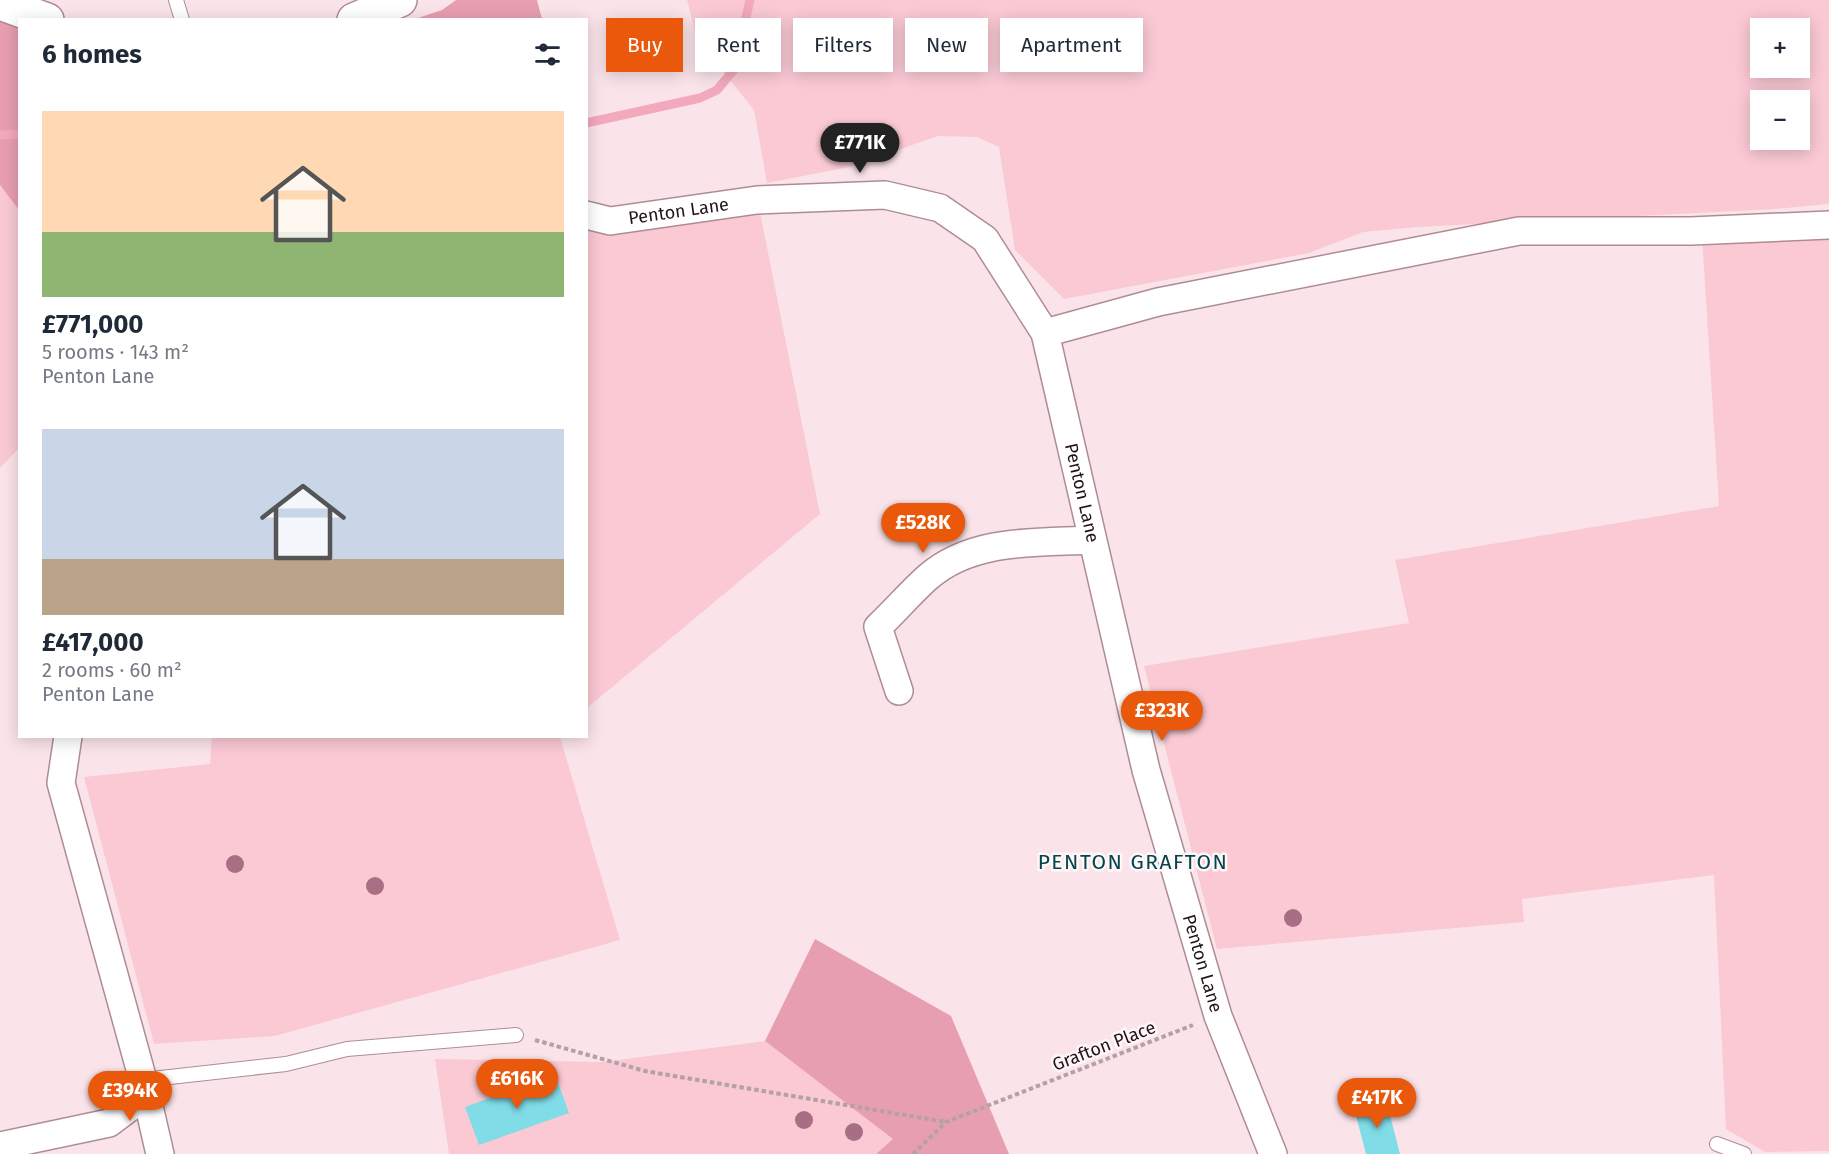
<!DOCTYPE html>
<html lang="en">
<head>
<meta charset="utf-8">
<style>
  body { margin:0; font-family:"Fira Sans",sans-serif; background:#f2f2f3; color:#1f2937; height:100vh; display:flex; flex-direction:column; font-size:22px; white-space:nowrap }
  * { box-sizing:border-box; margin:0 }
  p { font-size:20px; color:#747a83 }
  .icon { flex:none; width:33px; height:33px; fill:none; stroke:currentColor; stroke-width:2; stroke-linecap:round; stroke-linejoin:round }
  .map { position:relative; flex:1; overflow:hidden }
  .sheet { position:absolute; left:18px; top:18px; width:570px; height:720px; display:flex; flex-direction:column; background:#fff; border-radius:0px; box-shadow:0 3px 15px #0003 }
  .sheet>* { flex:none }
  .top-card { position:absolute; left:606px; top:18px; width:570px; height:54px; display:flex; gap:12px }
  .controls { position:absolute; left:1750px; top:18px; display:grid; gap:12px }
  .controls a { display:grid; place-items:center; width:60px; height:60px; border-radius:0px; background:#fff; box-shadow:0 3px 15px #0003; font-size:30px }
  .price { position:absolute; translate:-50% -51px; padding:0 14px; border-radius:21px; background:#ea580c; color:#fff; font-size:20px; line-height:39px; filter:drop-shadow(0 2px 3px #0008) }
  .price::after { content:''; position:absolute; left:50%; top:36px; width:18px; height:14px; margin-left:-9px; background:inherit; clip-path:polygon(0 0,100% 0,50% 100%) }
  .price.selected { background:#222; color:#fff }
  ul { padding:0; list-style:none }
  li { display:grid; align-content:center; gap:12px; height:318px; padding:0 24px }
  li span { display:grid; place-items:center; height:186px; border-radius:0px; color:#555 }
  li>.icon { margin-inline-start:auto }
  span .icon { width:108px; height:108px; fill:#fffc; stroke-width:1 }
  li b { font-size:26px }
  h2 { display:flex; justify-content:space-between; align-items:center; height:72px; padding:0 24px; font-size:26px }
  .pill { padding:0 21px; border-radius:0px; background:#fff; box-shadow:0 3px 15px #0003; font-size:21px; line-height:54px }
  .pill.selected { background:#ea580c; color:#fff }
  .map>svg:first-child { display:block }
  .green { fill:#fac9d4; fill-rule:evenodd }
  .forest { fill:#e79eb0 }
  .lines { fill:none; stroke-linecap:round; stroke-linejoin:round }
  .stream { stroke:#f3a9bc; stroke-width:9 }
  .building { fill:#80dce7 }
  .service-casing { stroke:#af8c94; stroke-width:16 }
  .minor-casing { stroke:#af8c94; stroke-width:30 }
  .tertiary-casing { stroke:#af8c94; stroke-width:36 }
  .path { stroke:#b4a0a5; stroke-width:4; stroke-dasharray:4.5 3; stroke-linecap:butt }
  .service { stroke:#fff; stroke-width:14 }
  .minor { stroke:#fff; stroke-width:27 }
  .tertiary { stroke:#fff; stroke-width:33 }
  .tree { fill:#a86f84 }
  .labels { text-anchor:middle; stroke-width:5; stroke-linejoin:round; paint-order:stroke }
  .street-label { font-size:18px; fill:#211418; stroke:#fef6f8 }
  .quarter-label { font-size:21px; letter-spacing:1.5px; fill:#02454b; stroke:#fef6f8 }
</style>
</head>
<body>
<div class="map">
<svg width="1829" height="1154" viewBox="0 0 1829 1154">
  <rect width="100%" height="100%" fill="#fbe4e9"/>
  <path class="green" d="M687,0h1142v204l-53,5 -358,18 -55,5 -54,21 -245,46 -49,-49 -16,-103 -22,-10 -39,-1 -89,31 -82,16 -13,-73 -57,-71zM1761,28h39v40h-39zM1761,100h39v40h-39z
    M0,185l20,25 -1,238 -19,20z
    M759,207l61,307 -233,194 -1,-483z
    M1829,229v922l-64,1 -39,-23 -12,-254 -192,24 2,23 -307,27 -73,-283 265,-43 -14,-63 324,-54 -17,-269z
    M212,736l348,1 60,203 -345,96 -121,8 -70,-267 126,-13z
    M765,1041l129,98 -18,15h-427l-14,-95 167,3z"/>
  <path class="forest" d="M456,0h81l5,19h-127l27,-9z
    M0,22l19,6v182l-19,-25z
    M815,939l136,77 58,138h-133l17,-15 -128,-98z"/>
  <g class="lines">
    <path class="stream" d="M586,123l114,-25 17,-8 30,-36 -1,-37 4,-17
      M0,135l20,-1"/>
  </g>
  <path class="building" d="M555,1074l14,39 -90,32 -14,-38z
    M1386,1100l14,54h-34l-12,-46z"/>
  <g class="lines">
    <defs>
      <path id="service" d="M176,0l6,20
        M143,1080l143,-16 61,-15 169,-14
        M1717,1144l27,10"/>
      <g id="minor">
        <path id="s1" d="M586,215l24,6 147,-21 128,-5 55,13 45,31 60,94 101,437 72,246 55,138"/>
        <path d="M1045,333l113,-31 361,-71h172l138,-6"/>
        <path d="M899,691l-21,-64c17,-16 32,-34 50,-50 45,-39 108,-34 164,-37"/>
        <path d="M68,736l-7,47 82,297 17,74"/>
        <path d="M0,1146l109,-23 20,-15 14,-28"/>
      </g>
      <path id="tertiary" d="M0,3l47,17
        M354,20l46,-20"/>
    </defs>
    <use href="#service" class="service-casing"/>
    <use href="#minor" class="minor-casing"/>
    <use href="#tertiary" class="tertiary-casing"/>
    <path class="path" d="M535,1040l110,31 301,51
      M913,1154l33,-32 247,-97"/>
    <use href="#service" class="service"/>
    <use href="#minor" class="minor"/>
    <use href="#tertiary" class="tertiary"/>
  </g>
  <g class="tree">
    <circle cx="235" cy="864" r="9"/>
    <circle cx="375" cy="886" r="9"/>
    <circle cx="1293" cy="918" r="9"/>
    <circle cx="804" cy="1120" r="9"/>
    <circle cx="854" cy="1132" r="9"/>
  </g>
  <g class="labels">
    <g class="street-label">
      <text dy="6" stroke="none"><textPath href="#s1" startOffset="94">Penton Lane</textPath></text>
      <text dy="6" stroke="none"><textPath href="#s1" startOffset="688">Penton Lane</textPath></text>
      <text dy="6" stroke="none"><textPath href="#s1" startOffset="1174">Penton Lane</textPath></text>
      <text transform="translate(1104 1046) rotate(-21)" y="6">Grafton Place</text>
    </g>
    <g class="quarter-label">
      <text x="1133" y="869">PENTON GRAFTON</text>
    </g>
  </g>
</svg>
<div class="controls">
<a>+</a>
<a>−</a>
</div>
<b class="price selected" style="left:860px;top:174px">£771K</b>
<b class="price" style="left:923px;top:554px">£528K</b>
<b class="price" style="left:1162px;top:742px">£323K</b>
<b class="price" style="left:517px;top:1110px">£616K</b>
<b class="price" style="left:130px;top:1122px">£394K</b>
<b class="price" style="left:1377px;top:1129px">£417K</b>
<div class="top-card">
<a class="pill selected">Buy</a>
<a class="pill">Rent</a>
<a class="pill">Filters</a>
<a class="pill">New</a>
<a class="pill">Apartment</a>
</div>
<section class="sheet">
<h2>6 homes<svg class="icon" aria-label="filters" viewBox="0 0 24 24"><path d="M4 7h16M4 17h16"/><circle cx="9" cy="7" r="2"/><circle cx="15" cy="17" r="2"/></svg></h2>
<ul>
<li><span style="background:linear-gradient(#ffd9b3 65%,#8fb573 0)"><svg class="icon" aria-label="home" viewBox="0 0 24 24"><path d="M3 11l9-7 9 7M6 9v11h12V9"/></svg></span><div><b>£771,000</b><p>5 rooms · 143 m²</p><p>Penton Lane</p></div></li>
<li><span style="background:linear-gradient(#c9d6e8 70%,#b9a48a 0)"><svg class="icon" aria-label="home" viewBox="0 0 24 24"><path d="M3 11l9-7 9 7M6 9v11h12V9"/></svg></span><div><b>£417,000</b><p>2 rooms · 60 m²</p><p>Penton Lane</p></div></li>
</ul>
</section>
</div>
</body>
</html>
